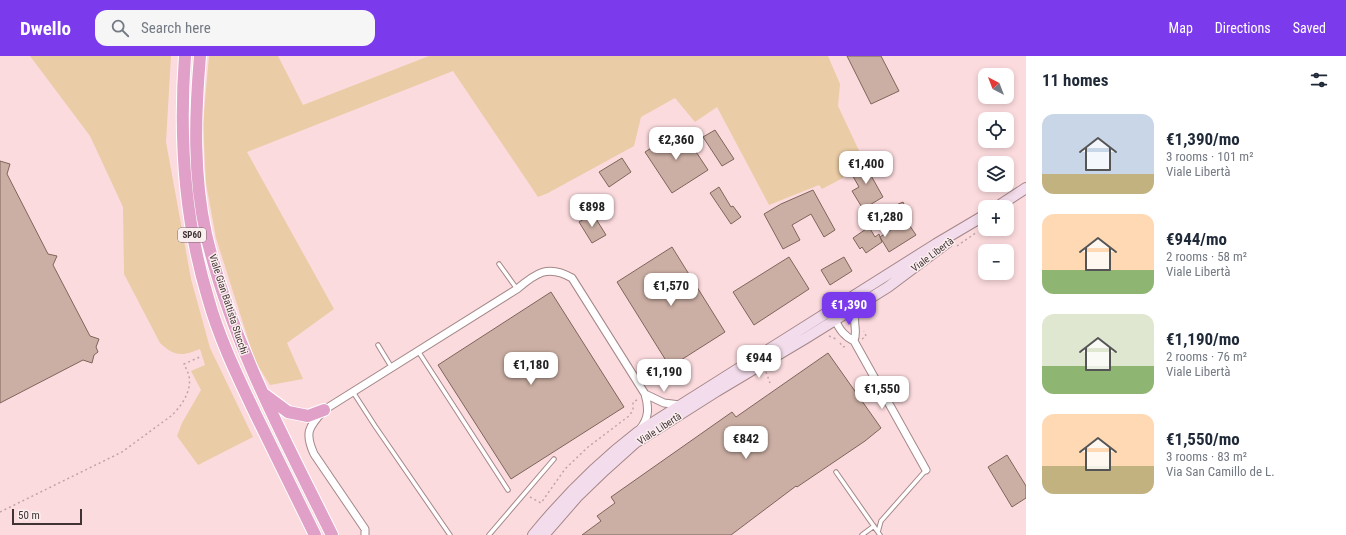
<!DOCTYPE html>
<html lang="en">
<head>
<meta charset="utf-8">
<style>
  body { margin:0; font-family:"Roboto Condensed",sans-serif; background:#f6f6f7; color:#1f2937; height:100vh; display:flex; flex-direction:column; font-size:15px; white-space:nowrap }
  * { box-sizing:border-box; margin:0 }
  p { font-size:13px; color:#747a83 }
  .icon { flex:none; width:22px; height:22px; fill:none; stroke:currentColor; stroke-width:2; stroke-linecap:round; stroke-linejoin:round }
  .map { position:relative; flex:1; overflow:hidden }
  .details { display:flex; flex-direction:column; background:#fff; width:320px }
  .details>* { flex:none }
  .needle { width:26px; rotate:318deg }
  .controls { position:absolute; left:978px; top:12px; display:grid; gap:8px }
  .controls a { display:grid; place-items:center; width:36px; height:36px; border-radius:8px; background:#fff; box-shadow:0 2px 6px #0003; font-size:20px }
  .scale { position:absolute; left:12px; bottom:10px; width:70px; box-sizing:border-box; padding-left:4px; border:2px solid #403334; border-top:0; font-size:11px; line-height:14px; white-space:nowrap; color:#403334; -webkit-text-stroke:3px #fbeeef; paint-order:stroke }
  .price { position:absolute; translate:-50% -34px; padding:0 9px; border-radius:8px; background:#fff; color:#222; font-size:13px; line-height:26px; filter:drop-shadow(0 1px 2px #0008) }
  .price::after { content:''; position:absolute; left:50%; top:24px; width:12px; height:9px; margin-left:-6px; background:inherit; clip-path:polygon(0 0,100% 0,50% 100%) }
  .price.selected { background:#7c3aed; color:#fff }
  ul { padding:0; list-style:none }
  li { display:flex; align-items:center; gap:12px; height:100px; padding:0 16px }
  li span { display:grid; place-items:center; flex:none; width:112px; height:80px; border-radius:12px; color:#555 }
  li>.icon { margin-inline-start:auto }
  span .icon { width:48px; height:48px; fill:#fffc; stroke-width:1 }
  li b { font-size:17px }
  h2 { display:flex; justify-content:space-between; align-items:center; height:48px; padding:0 16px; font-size:17px }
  header { display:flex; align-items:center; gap:24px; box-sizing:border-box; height:56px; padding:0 20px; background:#7c3aed; color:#fff }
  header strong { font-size:19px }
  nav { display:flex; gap:22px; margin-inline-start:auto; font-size:14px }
  .search { width:280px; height:36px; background:#f6f6f7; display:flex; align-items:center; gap:10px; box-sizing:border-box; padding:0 14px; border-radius:12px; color:#747a83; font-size:15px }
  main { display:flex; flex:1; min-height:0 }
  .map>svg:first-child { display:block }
  .green { fill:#eacca6 }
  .building { fill:#ccafa4; stroke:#7e655b }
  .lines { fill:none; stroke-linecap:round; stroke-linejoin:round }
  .service-casing { stroke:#a48789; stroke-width:5.5 }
  .minor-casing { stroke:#a48789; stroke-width:9 }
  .secondary-casing { stroke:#a48789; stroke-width:12 }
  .trunk-casing { stroke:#fff; stroke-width:14 }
  .path { stroke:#bfa4a7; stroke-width:1.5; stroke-dasharray:2 3; stroke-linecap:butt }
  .service { stroke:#fff; stroke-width:3.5 }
  .minor { stroke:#fff; stroke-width:7 }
  .secondary { stroke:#f3dceb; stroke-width:10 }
  .trunk { stroke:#e0a0c8; stroke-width:12 }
  .labels { text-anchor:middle; stroke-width:3; stroke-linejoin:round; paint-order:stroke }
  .shield { fill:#fbeeef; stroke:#786b6c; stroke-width:1 }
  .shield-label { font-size:9px; font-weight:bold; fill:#403334 }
  .street-label { font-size:10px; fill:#403334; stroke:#fbeeef }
</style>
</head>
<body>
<header>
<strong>Dwello</strong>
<div class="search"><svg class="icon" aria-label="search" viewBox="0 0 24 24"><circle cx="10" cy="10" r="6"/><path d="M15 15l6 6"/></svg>Search here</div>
<nav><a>Map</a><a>Directions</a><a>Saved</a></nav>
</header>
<main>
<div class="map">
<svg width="1026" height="479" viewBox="0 0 1026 479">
  <rect width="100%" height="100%" fill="#fcdbde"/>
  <path class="green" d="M30,0h141l-5,86 25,137 19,69 43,89 -55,28 -21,-29 5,-13 19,-33 -10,-19 14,-6 -5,-16c-18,7 -25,8 -40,-6l-36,-69 -1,-67 -33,-71z
    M209,0h69l25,49 126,-49h399l12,28 -2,22 24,51 -18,13 -1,8 -21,11 -3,-4 -50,20 -52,-98 -22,15 -20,-24 -34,19 -7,29 -86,47 -10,4 -85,-126 -206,81 87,157 -47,34 16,36 -33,6 -15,-24 -39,-123 -10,-55 -3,-59z"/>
  <path class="building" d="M847,0h34l18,35 -28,13z
    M681,73l27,41 -36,23 -27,-41z
    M715,74l19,29 -12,7 -19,-29z
    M622,102l9,14 -22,15 -10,-15z
    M871,102l5,10 -7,4 14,25 -20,12 -11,-18 7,-4 -9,-16z
    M0,105l10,3 -3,10 41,80 9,2 -4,9 37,71 9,3 -3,8 2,5 -4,3 -2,8 -9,-3 -83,43z
    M719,131l12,20 2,-1 8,11 -10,7 -21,-31z
    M813,134l22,40 -11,7 -13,-23 -19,11 8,15 -17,9 -19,-35 17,-10z
    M903,146l5,11 -8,4 -6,-11z
    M593,158l13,21 -14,8 -13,-21z
    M906,164l10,15 -27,17 -9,-15 2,5 -16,11 -4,-6 -2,2 -7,-11 16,-11 6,10 4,-3 1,3z
    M672,191l53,85 -55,35 -53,-85z
    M789,201l20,32 -55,36 -21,-33z
    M844,201l8,14 -22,14 -9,-15z
    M551,236l73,115 -113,72 -73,-114z
    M828,297l53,75 -16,13 -68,46 -1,-1 -65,49h-149l19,-14 -4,-5 18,-13 -4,-6 121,-85 4,5z
    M1007,399l19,31v12l-14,9 -24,-40z"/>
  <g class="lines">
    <defs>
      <path id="service" d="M499,208l18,25
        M831,243l5,7
        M378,289l14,23
        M418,295l90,139
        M353,336l22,34 75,109
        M836,416l44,63
        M878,476l3,-11 45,-51
        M489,479l65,-76
        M862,479l12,-9"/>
      <path id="minor" d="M835,264c5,10 9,16 19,21
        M854,285l72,129
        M854,285c5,-13 -5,-21 6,-36
        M645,338l19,9 16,2
        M365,479v-6l-51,-75c-10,-22 -5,-27 10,-44l193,-121c19,-16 31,-25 55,-11l73,116c4,14 4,24 -5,35"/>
      <path id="secondary" d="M997,151l29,-19
        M533,479c31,-38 66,-73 105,-103l298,-188 49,-29
        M544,479l33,-38 28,-27 30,-27 82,-52 89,-53 82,-51 60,-45"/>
      <path id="trunk" d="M185,0c-6,82 -1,163 23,242 11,40 29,77 47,115 20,41 40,81 60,122
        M200,0c-5,59 -7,119 6,178 25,107 78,204 126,301
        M265,339l23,17 20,4 16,-6"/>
    </defs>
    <use href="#service" class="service-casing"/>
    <use href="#minor" class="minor-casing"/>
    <use href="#secondary" class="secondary-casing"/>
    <use href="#trunk" class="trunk-casing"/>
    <path class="path" d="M957,190l20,-14
      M829,280l7,3
      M862,283l4,-3 -2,-5
      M840,287l3,4 3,-1
      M766,316l4,11
      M530,441l11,6 24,-34 23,-22 41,-31 4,-6v-8l6,-3
      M0,456l122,-60 49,-36c10,-9 21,-25 18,-40 -1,-4 -3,-8 -5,-12l18,-8"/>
    <use href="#service" class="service"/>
    <use href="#minor" class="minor"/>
    <use href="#secondary" class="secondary"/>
    <use href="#trunk" class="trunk"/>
  </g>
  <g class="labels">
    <rect class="shield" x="178" y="172" width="28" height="14" rx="3"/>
    <g class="shield-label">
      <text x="192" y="182">SP60</text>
    </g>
    <g class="street-label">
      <text transform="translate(932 198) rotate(-37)" y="4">Viale Libertà</text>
      <text transform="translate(229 248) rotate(72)" y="4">Viale Gian Battista Stucchi</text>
      <text transform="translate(659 372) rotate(-33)" y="4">Viale Libertà</text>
    </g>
  </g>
</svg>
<div class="controls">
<a><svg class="needle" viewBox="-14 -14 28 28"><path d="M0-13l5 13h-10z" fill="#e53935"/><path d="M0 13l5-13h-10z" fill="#747a83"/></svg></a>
<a><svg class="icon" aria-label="locate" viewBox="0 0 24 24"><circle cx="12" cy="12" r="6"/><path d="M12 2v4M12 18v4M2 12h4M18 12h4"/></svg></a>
<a><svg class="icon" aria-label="layers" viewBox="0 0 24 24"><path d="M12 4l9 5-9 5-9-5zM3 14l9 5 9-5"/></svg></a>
<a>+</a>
<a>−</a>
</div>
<div class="scale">50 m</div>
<b class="price" style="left:676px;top:105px">€2,360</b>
<b class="price" style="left:866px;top:129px">€1,400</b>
<b class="price" style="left:592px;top:172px">€898</b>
<b class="price" style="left:885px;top:182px">€1,280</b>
<b class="price" style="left:671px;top:251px">€1,570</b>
<b class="price selected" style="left:849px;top:270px">€1,390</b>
<b class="price" style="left:759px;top:323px">€944</b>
<b class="price" style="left:531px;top:330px">€1,180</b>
<b class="price" style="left:664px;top:337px">€1,190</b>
<b class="price" style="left:882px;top:354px">€1,550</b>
<b class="price" style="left:746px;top:404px">€842</b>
</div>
<section class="details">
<h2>11 homes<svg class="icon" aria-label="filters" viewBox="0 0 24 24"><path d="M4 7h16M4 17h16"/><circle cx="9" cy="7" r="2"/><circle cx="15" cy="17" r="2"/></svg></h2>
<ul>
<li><span style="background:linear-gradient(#c9d6e8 75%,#c2b280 0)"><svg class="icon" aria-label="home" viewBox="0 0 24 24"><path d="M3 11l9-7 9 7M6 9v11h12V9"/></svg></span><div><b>€1,390/mo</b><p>3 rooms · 101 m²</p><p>Viale Libertà</p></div></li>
<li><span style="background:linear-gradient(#ffd9b3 70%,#8fb573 0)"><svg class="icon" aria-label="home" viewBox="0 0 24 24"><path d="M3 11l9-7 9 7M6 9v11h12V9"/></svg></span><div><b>€944/mo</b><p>2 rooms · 58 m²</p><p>Viale Libertà</p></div></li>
<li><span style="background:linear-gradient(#dfe7d0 65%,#8fb573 0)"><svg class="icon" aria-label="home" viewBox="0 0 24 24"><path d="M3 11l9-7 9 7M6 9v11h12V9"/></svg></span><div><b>€1,190/mo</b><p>2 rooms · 76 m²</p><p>Viale Libertà</p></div></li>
<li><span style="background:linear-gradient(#ffd9b3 65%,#c2b280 0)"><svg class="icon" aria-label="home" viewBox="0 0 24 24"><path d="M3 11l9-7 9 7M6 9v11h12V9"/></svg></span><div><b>€1,550/mo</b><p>3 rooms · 83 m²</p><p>Via San Camillo de L.</p></div></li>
</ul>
</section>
</main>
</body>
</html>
